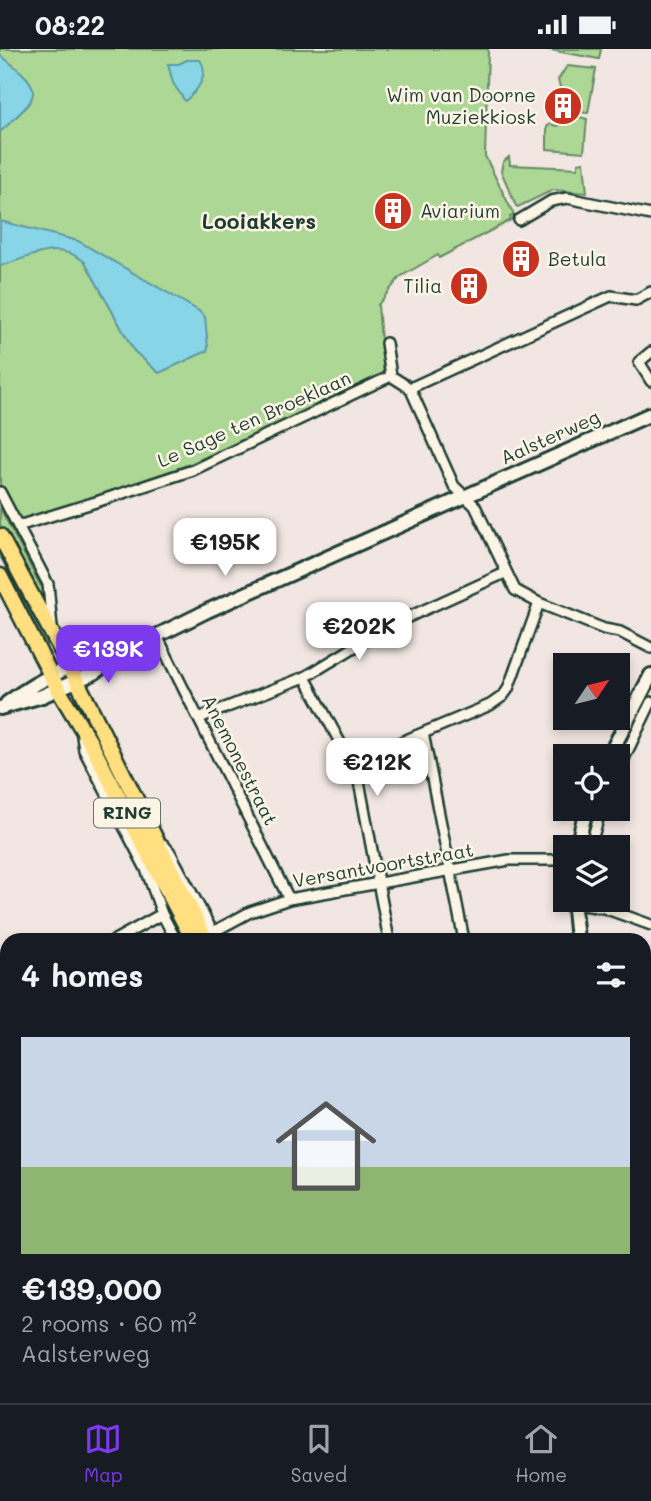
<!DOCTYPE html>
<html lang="en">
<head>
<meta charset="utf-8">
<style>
  body { margin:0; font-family:Mali,sans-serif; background:#242831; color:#f1f3f6; height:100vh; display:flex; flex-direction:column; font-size:26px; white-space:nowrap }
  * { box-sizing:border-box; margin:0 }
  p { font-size:23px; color:#9ea1a6 }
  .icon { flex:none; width:38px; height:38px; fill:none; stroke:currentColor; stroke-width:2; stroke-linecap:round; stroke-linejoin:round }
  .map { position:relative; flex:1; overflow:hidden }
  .drawer { position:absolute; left:0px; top:884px; width:651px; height:471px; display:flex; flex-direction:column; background:#171b24; border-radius:21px 21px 0 0; box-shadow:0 4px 10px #0003 }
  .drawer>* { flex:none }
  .needle { width:46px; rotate:55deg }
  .buttons { position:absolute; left:553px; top:604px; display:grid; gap:14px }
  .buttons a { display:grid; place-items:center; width:77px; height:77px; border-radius:0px; background:#171b24; box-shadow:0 4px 10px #0003; font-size:35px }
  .price { position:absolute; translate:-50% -60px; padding:0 16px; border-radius:14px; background:#fff; color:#222; font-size:23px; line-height:46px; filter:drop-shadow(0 2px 4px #0008) }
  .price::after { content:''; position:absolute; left:50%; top:42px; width:21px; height:16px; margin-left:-10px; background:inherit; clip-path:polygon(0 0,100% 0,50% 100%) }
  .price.active { background:#7c3aed; color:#fff }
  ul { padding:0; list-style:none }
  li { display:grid; align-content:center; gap:14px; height:371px; padding:0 21px }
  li+li { border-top:2px solid #363941 }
  li span { display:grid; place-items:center; height:217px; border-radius:0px; color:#555 }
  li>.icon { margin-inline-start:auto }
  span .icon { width:126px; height:126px; fill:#fffc; stroke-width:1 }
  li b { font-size:30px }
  h2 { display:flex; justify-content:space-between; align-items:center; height:84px; padding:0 21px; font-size:30px }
  .status { display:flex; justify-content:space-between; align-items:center; height:49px; padding:0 35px; background:#171b24; direction:ltr }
  .status svg { height:19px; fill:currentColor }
  .dock { display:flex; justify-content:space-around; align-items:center; height:98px; border-top:2px solid #363941; background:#171b24; font-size:19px; color:#9ea1a6 }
  .dock a { display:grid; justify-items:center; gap:4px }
  .dock .active { color:#7c3aed }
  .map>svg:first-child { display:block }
  .built { fill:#e4d4de }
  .green { fill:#acd795; stroke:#668a64; stroke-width:2 }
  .water { fill:#88d5e8; stroke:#5e98a0; stroke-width:2 }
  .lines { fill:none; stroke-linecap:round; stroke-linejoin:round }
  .street-casing { stroke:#1f3d34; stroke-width:14 }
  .secondary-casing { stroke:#1f3d34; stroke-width:18 }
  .primary-casing { stroke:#1f3d34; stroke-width:19 }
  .street { stroke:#fcf5e5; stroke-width:9 }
  .secondary { stroke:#fcf5e5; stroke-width:12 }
  .primary { stroke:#ffdf80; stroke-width:14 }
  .labels { text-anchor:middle; stroke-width:5; stroke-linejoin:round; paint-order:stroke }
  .shield { fill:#fcf5e5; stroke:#617469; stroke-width:2 }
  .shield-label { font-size:18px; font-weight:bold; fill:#1f3d34 }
  .poi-label { font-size:19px; fill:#1f3d34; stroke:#fcf5e5; text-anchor:end }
  .street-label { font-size:19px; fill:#1f3d34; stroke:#fcf5e5 }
  .neighbourhood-label { font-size:21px; font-weight:bold; fill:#1f3d34; stroke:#fcf5e5 }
</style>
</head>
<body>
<div class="status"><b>08:22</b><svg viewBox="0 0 49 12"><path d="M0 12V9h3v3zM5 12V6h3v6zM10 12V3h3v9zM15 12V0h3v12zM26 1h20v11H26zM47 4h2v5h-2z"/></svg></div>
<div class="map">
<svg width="651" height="1354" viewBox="0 0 651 1354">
  <rect width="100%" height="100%" fill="#f1e6e2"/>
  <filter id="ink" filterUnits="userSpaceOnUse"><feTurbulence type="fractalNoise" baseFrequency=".0143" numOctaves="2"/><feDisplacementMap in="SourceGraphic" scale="14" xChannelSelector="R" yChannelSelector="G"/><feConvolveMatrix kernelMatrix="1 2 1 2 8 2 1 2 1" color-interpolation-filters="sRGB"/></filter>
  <g filter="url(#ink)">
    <path class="built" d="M0,1245l7,14v89h27l-12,6h-22z"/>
    <path class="green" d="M0,0h488l-3,107 29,59 -4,2 1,3 -72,38 -1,-3 -38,22 -22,28 6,71 -194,88 -82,29 -92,30 -16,-33z
      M545,0h56l-2,10z
      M567,17l29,3 -8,44 -10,-1 -1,-15 -17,-10 -2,-7z
      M576,67l11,3 -3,33 -37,-3v-22l3,-3 8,2z
      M509,108l1,8 68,3v-5l6,-1 3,31 -34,-3 -35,17 -2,-1 -15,-35 2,-9z
      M0,459l40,77 6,4 1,20 -15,-22 -32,-61z
      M0,497l51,96 -5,3 -46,-89z"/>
    <path class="water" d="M0,6c48,36 40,40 0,77z
      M187,11h13c10,14 -3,32 -15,41l-12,-18 -5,-19h11z
      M0,172l78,20 121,70 6,6 3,31 -1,3 -48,22 -25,-22 -49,-89c-28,-23 -55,-4 -85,4z"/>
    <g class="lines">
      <defs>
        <path id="street" d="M519,171l32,-19 16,-3 84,17
          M386,294l5,33
          M651,303l-12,10 12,19
          M391,327l19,12 44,98 21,20 40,84 24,13 65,26 16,3 31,16
          M410,339l201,-92 25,4 15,-8
          M0,443l48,92 4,44
          M18,477l81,-25 94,-31 198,-94
          M157,587l132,263
          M305,628l53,99 31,164
          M199,669l106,-41 86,-52 114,-52
          M423,684l41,207
          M82,687l2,14 62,119 16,45 14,26
          M351,714l139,-58 13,-9 5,-7 31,-86
          M618,722l33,-69
          M163,795l7,8 47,88
          M590,798l11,-38
          M575,855l29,4 47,17
          M213,883l37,-20 39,-13 220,-39h56
          M115,891l47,-26
          M0,948l7,-4
          M0,1016l7,13
          M644,1038l7,-2
          M644,1122l7,3
          M0,1191l7,-4
          M0,1218l7,13
          M644,1277l7,2
          M67,1348l3,6
          M605,1348l18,2
          M41,1354l13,-6
          M94,1354l12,-6
          M565,1354l4,-6"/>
        <path id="secondary" d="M7,654c34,-25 69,-43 110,-48
          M0,659l42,-12 52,-23 24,-18 89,-44 444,-197
          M609,707l42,-81
          M577,798l9,-38
          M573,850l4,41
          M342,1354l13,-6"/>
        <path id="primary" d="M0,487l70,131 136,273
          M0,527l58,113 32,53 103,198
          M644,1242l7,2
          M644,1264l7,2
          M445,1354l3,-6
          M456,1354l3,-6"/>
      </defs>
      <use href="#street" class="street-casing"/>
      <use href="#secondary" class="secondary-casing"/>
      <use href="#primary" class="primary-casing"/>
      <use href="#street" class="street"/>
      <use href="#secondary" class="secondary"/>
      <use href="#primary" class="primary"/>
    </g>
  </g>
  <defs>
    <symbol id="building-disc" viewBox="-11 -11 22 22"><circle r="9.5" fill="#c8321e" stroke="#fcf5e5"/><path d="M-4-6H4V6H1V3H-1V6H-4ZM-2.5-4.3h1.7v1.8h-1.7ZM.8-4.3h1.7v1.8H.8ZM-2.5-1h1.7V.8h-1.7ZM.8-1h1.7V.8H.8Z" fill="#fff"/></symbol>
  </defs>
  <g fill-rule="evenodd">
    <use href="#building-disc" x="541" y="35" width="44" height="44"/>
    <use href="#building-disc" x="371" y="140" width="44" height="44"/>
    <use href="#building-disc" x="499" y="188" width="44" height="44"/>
    <use href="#building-disc" x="447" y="215" width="44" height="44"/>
  </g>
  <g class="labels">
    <rect class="shield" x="94" y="749.5" width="66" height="29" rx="5"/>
    <g class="shield-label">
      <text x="127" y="770">RING</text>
    </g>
    <g class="poi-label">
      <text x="536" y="53">Wim van Doorne<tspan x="536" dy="22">Muziekkiosk</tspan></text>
      <text x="420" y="169" text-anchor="start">Aviarium</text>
      <text x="548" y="217" text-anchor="start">Betula</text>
      <text x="442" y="244">Tilia</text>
    </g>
    <g class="street-label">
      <text transform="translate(254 370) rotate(-24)" y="7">Le Sage ten Broeklaan</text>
      <text transform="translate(550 388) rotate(-24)" y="7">Aalsterweg</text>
      <text transform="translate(240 711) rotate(63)" y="7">Anemonestraat</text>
      <text transform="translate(383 816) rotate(-10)" y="7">Versantvoortstraat</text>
    </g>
    <g class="neighbourhood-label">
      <text x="259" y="180">Looiakkers</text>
    </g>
  </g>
</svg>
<div class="buttons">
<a><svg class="needle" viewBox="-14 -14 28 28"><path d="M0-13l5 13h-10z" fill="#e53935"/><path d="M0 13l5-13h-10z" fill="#9ea1a6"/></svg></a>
<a><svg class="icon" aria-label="locate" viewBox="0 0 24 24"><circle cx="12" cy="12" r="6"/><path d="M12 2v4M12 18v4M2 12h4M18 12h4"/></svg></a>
<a><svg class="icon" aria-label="layers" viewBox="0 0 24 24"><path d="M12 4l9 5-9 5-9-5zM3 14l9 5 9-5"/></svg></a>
</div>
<b class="price" style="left:225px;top:529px">€195K</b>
<b class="price" style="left:359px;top:613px">€202K</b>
<b class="price active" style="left:108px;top:636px">€139K</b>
<b class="price" style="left:377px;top:749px">€212K</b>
<section class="drawer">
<h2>4 homes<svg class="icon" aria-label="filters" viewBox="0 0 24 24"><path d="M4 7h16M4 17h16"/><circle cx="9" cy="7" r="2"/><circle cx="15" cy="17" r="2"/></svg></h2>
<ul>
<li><span style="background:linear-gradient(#c9d6e8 60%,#8fb573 0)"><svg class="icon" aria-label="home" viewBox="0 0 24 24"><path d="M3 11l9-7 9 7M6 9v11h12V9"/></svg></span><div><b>€139,000</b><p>2 rooms · 60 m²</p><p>Aalsterweg</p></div></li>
</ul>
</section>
</div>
<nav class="dock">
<a class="active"><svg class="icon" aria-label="map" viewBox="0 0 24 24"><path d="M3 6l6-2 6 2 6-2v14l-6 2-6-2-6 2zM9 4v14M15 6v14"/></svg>Map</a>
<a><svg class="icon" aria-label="saved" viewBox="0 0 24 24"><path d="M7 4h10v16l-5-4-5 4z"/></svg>Saved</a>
<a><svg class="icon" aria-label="home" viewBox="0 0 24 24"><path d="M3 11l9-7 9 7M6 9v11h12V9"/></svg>Home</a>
</nav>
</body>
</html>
